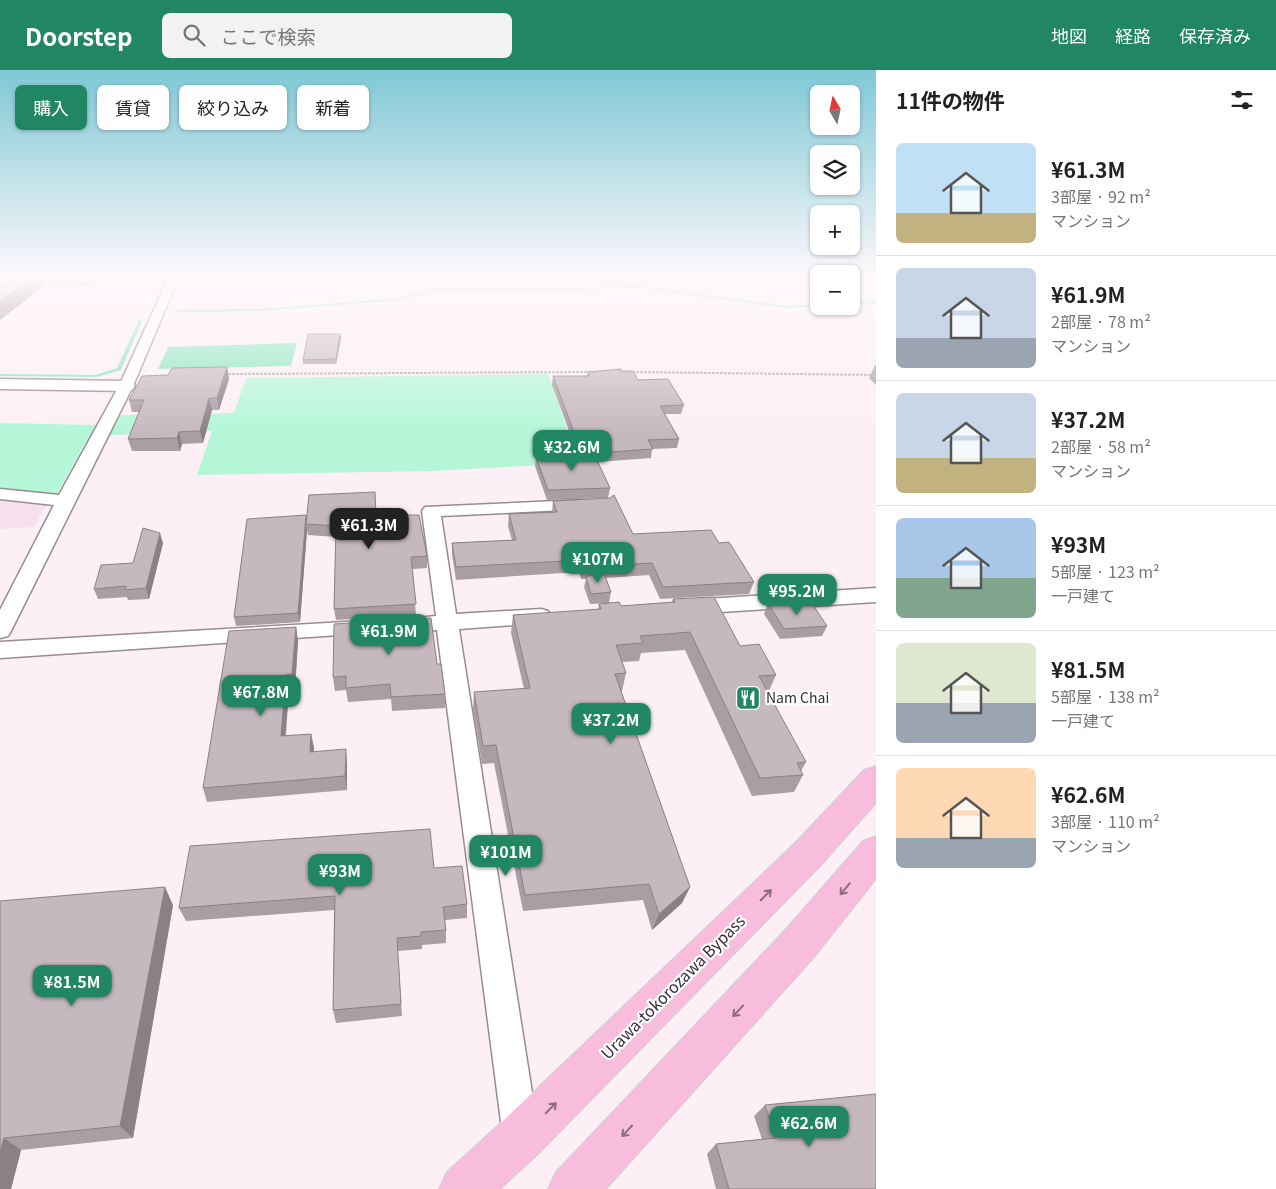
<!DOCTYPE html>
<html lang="ja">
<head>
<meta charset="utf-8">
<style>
  body { margin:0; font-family:Georgia,"Noto Sans JP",serif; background:#f2f2f2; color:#222; height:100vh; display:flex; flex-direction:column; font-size:19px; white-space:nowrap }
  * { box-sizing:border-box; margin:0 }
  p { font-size:16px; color:#767676 }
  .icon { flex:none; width:28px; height:28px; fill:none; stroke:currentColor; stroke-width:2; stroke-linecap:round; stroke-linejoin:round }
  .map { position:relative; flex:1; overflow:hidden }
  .side { display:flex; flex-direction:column; background:#fff; width:400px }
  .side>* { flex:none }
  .guide { position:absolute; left:15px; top:15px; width:475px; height:45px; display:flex; gap:10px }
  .needle { width:32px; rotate:351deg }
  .fabs { position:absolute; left:810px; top:15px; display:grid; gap:10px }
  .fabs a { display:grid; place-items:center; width:50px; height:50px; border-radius:8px; background:#fff; box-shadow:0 1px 4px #0004; font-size:25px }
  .price { position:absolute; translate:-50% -42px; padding:0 11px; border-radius:10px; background:#218762; color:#fff; font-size:16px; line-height:32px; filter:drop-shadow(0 1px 2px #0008) }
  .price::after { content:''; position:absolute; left:50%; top:30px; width:15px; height:11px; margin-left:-8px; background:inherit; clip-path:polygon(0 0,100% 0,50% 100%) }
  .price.on { background:#222; color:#fff }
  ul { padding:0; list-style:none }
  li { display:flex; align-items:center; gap:15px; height:125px; padding:0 20px }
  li+li { border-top:1px solid #e0e0e0 }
  li span { display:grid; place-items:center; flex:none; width:140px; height:100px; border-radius:8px; color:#555 }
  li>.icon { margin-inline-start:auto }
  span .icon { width:60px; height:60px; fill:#fffc; stroke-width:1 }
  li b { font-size:21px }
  h2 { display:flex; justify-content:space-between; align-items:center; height:60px; padding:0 20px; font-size:21px }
  .pill { padding:0 18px; border-radius:8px; background:#fff; box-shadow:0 1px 4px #0004; font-size:18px; line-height:45px }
  .pill.on { background:#218762; color:#fff }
  header { display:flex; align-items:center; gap:30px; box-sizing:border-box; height:70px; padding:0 25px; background:#218762; color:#fff }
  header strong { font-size:24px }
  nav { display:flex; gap:28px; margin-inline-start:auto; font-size:18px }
  .search { width:350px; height:45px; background:#f2f2f2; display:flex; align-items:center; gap:12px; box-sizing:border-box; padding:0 18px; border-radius:8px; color:#767676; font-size:19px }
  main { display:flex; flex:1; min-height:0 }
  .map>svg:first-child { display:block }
  .built { fill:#f5e0eb }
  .green { fill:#b4f6d7 }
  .water { fill:#83e6bb }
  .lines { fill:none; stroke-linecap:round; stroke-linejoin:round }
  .stream { fill:#83e6bb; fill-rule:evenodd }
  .minor-casing { stroke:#988c92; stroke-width:3 }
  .tertiary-casing { stroke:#988c92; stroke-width:3 }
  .trunk-casing { stroke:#d2d1d2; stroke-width:2 }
  .path { stroke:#b7acb2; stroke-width:2; stroke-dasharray:3 1; stroke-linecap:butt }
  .minor { fill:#fff; fill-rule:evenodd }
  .tertiary { fill:#fff; fill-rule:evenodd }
  .trunk { fill:#f8bcdc; fill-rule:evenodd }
  .wall { fill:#a99ea4 }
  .shaded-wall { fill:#8a8186 }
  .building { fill:#c5b8bf; stroke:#8a8186 }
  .oneway { stroke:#8c6e7e }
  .labels { text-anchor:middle; stroke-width:4.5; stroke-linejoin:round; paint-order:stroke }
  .poi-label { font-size:14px; fill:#342f32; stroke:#fff; text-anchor:start }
  .near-street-label { font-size:16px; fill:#342f32; stroke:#fff }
</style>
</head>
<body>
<header>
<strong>Doorstep</strong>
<div class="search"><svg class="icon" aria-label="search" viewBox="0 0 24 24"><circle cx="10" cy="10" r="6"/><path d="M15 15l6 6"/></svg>ここで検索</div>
<nav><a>地図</a><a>経路</a><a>保存済み</a></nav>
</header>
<main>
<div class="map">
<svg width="876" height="1119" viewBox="0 0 876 1119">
  <rect width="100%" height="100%" fill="#fdeff6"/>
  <path class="built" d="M0,430l46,5 -12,22 -34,2z"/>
  <path class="green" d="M548,304l31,89 -146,8 -236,4 15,-44 -123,5 -32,58 -10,3 -47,-5v-69l97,2 23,-10 114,-2 12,-35z"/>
  <path class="water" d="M297,273l-6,23 -133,3 10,-22z"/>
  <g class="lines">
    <path class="stream" d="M613,215l31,1 142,20 33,-2v2l-33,2 -142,-20 -31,-1 -26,3h-151l-35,10 -139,11 -84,1 -2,-1 2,-1 84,-1 139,-11 35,-10h151z
      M876,231v2l-25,1v-2z
      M139,250l3,1 -21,49 -25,7 -96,-1v-2l96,1 21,-7z"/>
    <defs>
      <path id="minor" d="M169,207h10l-46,109 -122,245 -3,5 -8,2v-28l54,-105 -54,-6v-10l59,6 60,-109z
        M580,430l6,1 3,4 -3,4 -145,7 15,98 85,-5 7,2 3,5 -3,5 -7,2 -82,6 80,508 -5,13 -13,5 -13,-5 -5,-13 -66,-507 -33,2 -7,-2 -4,-5 4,-5 39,-4 -14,-105 3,-4z
        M876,518v14l-187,12 -7,-2 -3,-5 3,-5 7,-2z
        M362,551l7,2 4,5 -4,5 -369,25v-16z"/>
      <path id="tertiary" d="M0,309l126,2 6,1 3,4 -3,4 -6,1 -126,-2z"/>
      <path id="trunk" d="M876,696v37l-55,62 -283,289 -38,35h-61l8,-17 57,-52 291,-277 69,-73z
        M876,766v43l-61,77 -209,233h-58l8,-17 231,-244 76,-87z"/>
    </defs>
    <use href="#minor" class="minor-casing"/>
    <use href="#tertiary" class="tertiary-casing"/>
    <use href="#trunk" class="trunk-casing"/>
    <path class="path" d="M632,302l244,3
      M224,304l366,-2"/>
    <use href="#minor" class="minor"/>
    <use href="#tertiary" class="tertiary"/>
    <use href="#trunk" class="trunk"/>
  </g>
  <path class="wall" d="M0,207h101l-11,9 -45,-1 -45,35z
    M340,264l1,4 -5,26h-33v-4z
    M875,295h1v20l-7,-7z
    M227,297l2,12 -10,31h-7l-9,33 -21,1 -2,7h-48l-4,-12 11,-27h-7l-3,-12 39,-25z
    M621,301l63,34 -3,9h-16l14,25 -2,9 -25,1 -1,9 -53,4 12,26 -2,10 -61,2 -12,-34 1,-9 42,-2 -26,-70 1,-9h34l1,-4z
    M553,431l80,33 86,9 35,39 -5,12 -89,5 -11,-24 -43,3 5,14 -2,11 -19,1 -6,-17 2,-8h-5l-2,-7 -123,8 -4,-25v-12l60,-3 -4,-14 1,-12 43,-2z
    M306,445l1,4 70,-4 50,41v12l-15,1 4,46 -80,5 -2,-11 2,-72 -28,-2 -1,-5 -7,92 -64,4 -2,-9z
    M163,473l-14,56 -21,1 -1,-3 -29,2 -4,-10z
    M673,529l67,47 36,29 -8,18 38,69 -5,9 2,4 -9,17 -42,4 -67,-146 -44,3 -2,8 -17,1 4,11 -4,18h-1l69,196 -8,16 -30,27 -9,-30 -120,11 -29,-148 -12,1 -9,-54 1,-18 50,-3 -13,-56 2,-18 85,-5 1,-6 22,2 51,-4z
    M768,533l59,23 -5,10 -42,3 -16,-25z
    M296,557l2,14 -3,47 -6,1 -3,47 25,-2 3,14 -1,3 34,12v27l-140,12 -4,-14z
    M437,594l8,30v14l-53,3 -1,-12 -43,3 -2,-12 -11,1 -2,-14z
    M434,798l33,36v14l-22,2 1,10v13l-24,2v4l-24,2 4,65 -66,7 -3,-13 1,-100 -148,11 -7,-13z
    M0,831l173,4 -40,233 -112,12 -10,39h-11z
    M765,1035l111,84h-160l-9,-35 9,-10 46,-5 -8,-23z"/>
  <path class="shaded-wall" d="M33,207h9l3,8 -45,35v-19z
    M88,207h13l-11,9z
    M340,264l1,4 -5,26v-5z
    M227,297l2,12 -10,31 -2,-12z
    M209,328l3,12 -9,33 -3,-12z
    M179,362l3,12 -2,7 -3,-13z
    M306,445l1,9h-1l1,6 -7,92 -2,-9z
    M160,463l3,10 -14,56 -3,-11z
    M296,557l2,14 -3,47 -3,-14z
    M286,605l3,14 -5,61 -3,-14z
    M311,664l3,14 -1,17 -3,-13z
    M346,679l1,14v27l-2,-14z
    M165,817l8,18 -40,233 -13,-12z
    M690,817l-8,16 -30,27 7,-16z
    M4,1068l17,12 -10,39h-11v-37z"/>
  <path class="building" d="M0,207h33l-33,24z
    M308,264h32l-4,25 -33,1z
    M227,297l-10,31h-8l-9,33 -21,1 -2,6 -49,1 16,-39h-15l13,-24 26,-1 4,-7z
    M621,299v2h12l5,9 30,-1 16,26 -24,1 19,33 -31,1 5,9 -71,5 -29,-78h36l-1,-4z
    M594,384l16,34 -62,2 -12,-33z
    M375,422l1,23h43l8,41 -16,1 5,47 -82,5 2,-83 -30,-2 3,-29z
    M614,425l19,39 78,-4 8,13 10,-1 25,40 -91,5 -11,-24 -69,4 -2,-7 -125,7 -4,-24 64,-3 -7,-26 48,-2 -4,-11 57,-3z
    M306,445l-8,98 -64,4 13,-98z
    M143,458l17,5 -14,55 -21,2 1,-4 -32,3 7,-24 32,-2z
    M603,501l8,21 -20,2 -5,-17z
    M714,527l26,49 19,-2 17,31 -17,1 47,86 -9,1 6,12 -43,3 -70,-146 -50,4 3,7 -27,2 10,28 -11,1 75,213 -31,27 -10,-30 -124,11 -29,-150 -13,1 -9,-54 56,-4 -17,-73 88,-6 -2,-5 20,-2 2,4 54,-4 -2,-3z
    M796,532l3,4 14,-1 14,21 -43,3 -16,-26z
    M431,548l6,46h4l4,30 -54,3 -1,-13 -44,4v-12l-13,1 1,-53z
    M296,557l-4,47 -6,1 -5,61 30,-2 -1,18 36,-3 -1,27 -142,12 26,-157z
    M430,759l4,39 28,-2 5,38 -24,3 3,23 -25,2v4l-24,2 4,66 -68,6 2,-114 -156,12 11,-62z
    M165,817l-45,239 -116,12 -4,14v-251z
    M876,1024v95h-147l-13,-45 60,-6 -11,-33z"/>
  <defs><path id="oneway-shaft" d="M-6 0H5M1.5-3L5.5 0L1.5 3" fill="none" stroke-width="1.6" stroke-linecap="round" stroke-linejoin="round" transform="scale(1.25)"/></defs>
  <g class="oneway">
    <use href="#oneway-shaft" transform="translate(845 819) rotate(130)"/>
    <use href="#oneway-shaft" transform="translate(766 825) rotate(-45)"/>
    <use href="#oneway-shaft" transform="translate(738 941) rotate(133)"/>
    <use href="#oneway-shaft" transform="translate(551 1038) rotate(-45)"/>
    <use href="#oneway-shaft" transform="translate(627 1061) rotate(133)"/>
  </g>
  <linearGradient id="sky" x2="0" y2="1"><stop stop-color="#7fc8d6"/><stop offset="0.57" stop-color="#fef8fb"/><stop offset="1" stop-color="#fef8fb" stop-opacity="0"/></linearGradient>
  <rect width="876" height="364" fill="url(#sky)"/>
  <defs>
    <symbol id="restaurant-square" viewBox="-11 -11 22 22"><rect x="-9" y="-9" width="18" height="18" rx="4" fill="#218762" stroke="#fff"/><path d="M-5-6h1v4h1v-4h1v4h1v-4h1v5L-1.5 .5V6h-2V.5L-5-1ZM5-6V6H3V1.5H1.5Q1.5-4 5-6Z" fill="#fff"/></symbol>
  </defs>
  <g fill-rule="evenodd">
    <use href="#restaurant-square" x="734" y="614" width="28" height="28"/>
  </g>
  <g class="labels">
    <g class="poi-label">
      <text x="766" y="633">Nam Chai</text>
    </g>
    <g class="near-street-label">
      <text transform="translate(673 917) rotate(-45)" y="6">Urawa-tokorozawa Bypass</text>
    </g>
  </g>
</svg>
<div class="fabs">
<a><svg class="needle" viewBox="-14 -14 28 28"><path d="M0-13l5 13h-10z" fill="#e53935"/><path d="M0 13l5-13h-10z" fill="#767676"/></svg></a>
<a><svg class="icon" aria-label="layers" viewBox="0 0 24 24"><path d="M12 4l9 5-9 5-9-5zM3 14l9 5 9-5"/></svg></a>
<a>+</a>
<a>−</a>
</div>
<b class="price" style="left:572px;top:402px">¥32.6M</b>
<b class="price on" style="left:369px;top:480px">¥61.3M</b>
<b class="price" style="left:598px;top:514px">¥107M</b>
<b class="price" style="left:797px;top:546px">¥95.2M</b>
<b class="price" style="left:389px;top:586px">¥61.9M</b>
<b class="price" style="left:261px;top:647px">¥67.8M</b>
<b class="price" style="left:611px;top:675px">¥37.2M</b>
<b class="price" style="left:506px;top:807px">¥101M</b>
<b class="price" style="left:340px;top:826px">¥93M</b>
<b class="price" style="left:72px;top:937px">¥81.5M</b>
<b class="price" style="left:809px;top:1078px">¥62.6M</b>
<div class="guide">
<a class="pill on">購入</a>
<a class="pill">賃貸</a>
<a class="pill">絞り込み</a>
<a class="pill">新着</a>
</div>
</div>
<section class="side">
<h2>11件の物件<svg class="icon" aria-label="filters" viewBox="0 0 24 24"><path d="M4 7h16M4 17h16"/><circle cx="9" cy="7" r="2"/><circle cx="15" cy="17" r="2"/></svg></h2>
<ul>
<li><span style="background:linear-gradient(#bfe0f5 70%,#c2b280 0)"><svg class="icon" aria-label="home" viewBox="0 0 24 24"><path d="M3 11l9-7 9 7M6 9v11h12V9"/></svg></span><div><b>¥61.3M</b><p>3部屋 · 92 m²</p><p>マンション</p></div></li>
<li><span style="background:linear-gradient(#c9d6e8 70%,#9aa5b1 0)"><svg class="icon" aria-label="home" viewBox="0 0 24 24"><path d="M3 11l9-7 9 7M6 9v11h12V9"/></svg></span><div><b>¥61.9M</b><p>2部屋 · 78 m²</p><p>マンション</p></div></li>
<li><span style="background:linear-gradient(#c9d6e8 65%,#c2b280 0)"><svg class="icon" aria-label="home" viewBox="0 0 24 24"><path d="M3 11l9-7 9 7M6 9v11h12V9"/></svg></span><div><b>¥37.2M</b><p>2部屋 · 58 m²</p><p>マンション</p></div></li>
<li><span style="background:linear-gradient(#a9c7e8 60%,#7fa58c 0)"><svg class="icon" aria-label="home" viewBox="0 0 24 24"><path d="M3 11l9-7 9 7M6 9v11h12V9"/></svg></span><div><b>¥93M</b><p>5部屋 · 123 m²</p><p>一戸建て</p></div></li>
<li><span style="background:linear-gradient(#dfe7d0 60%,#9aa5b1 0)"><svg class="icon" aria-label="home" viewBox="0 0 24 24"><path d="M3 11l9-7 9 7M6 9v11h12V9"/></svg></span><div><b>¥81.5M</b><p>5部屋 · 138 m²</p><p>一戸建て</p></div></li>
<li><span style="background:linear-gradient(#ffd9b3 70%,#9aa5b1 0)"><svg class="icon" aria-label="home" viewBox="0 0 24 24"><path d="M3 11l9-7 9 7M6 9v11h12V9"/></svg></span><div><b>¥62.6M</b><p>3部屋 · 110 m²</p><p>マンション</p></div></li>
</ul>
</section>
</main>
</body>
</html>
